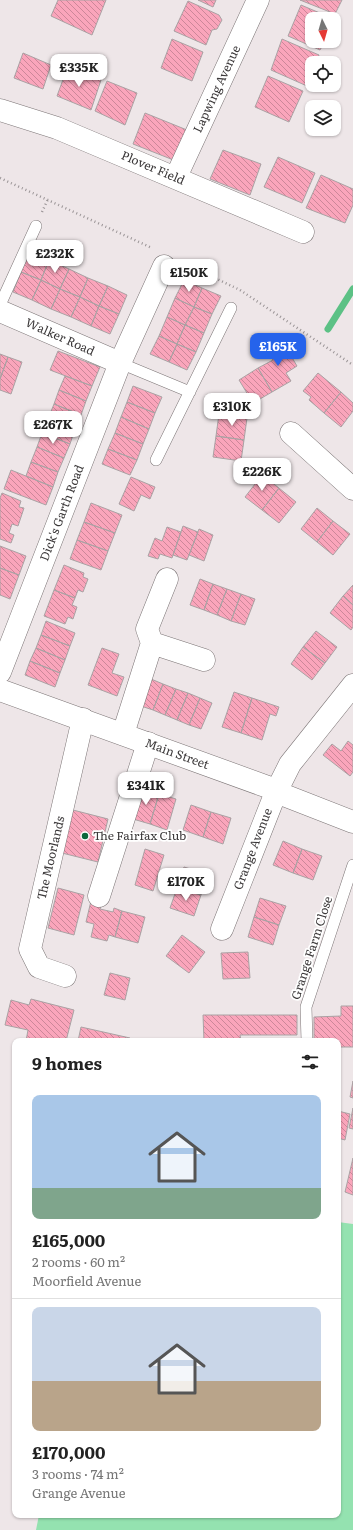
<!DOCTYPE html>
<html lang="en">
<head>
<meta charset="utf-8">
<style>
  body { margin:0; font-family:Literata,serif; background:#f6f6f6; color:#222; height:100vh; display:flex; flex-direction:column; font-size:15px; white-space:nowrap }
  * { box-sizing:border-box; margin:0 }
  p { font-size:13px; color:#767676 }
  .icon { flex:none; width:22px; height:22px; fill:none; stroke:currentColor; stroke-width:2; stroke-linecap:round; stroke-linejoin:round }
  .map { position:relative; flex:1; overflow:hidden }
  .details { position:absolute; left:12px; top:1038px; width:329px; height:480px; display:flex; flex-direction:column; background:#fff; border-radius:8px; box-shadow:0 1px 3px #0004 }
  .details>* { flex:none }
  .needle { width:26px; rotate:175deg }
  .tools { position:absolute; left:305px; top:12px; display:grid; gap:8px }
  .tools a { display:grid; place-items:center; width:36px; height:36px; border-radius:8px; background:#fff; box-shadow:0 1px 3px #0004; font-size:20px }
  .price { position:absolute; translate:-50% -34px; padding:0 9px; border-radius:8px; background:#fff; color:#222; font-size:13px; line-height:26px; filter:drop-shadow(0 1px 2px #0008) }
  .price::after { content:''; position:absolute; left:50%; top:24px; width:12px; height:9px; margin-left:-6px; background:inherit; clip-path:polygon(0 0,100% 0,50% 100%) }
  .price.current { background:#2563eb; color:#fff }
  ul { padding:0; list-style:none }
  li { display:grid; align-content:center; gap:8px; height:212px; padding:0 20px }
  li+li { border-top:1px solid #e0e0e0 }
  li span { display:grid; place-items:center; height:124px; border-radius:8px; color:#555 }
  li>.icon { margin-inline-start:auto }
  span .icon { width:72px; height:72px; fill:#fffc; stroke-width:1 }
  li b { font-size:17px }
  h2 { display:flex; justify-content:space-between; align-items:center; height:48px; padding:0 20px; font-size:17px }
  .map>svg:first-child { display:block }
  .grass { fill:#94e2b0 }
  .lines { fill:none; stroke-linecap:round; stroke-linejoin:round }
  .stream { stroke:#5cc185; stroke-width:7 }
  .building { fill:url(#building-back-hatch); stroke:#aaa2a4 }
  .service-casing { stroke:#7c7576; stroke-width:12 }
  .minor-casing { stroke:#7c7576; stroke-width:23 }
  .tertiary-casing { stroke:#7c7576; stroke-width:23 }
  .path { stroke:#9a9496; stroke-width:2.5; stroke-dasharray:1 3; stroke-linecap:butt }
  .service { stroke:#fff; stroke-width:11 }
  .minor { stroke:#fff; stroke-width:22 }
  .tertiary { stroke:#fff; stroke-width:22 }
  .poi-dot { fill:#0b683c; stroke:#fff; stroke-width:1.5 }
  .labels { text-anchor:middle; stroke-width:3.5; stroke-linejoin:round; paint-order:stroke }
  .street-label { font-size:12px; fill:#3c393a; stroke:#fff }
  .poi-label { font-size:12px; fill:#3c393a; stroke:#fff; text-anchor:start }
</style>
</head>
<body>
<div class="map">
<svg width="353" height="1530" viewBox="0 0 353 1530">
  <defs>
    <pattern id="building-back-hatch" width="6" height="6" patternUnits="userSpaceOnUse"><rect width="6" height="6" fill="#faa5bb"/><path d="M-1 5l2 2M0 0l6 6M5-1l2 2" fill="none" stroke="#cc8799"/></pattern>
  </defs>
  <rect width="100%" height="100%" fill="#eee6e8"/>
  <path class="grass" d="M338,1222l15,2v306h-317l3,-15h299z"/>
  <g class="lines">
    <path class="stream" d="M328,329l25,-40"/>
  </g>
  <path class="building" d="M58,0h48l-14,35 -41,-19z
    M198,0h18l-3,7z
    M300,0h42l-7,14z
    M188,1l31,14 3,5 -5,9 -5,1 -6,15 -32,-14z
    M301,5l33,14h-22v22h13l-5,9 -32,-14z
    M172,39l31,13 -11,29 -31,-13z
    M282,39l37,16 -3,8h-4v10l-5,13 -36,-16z
    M23,53l28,12 -8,24 -29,-11z
    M68,66l33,14 -10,30 -34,-14z
    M268,76l35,15 -14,31 -34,-15z
    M107,81l30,12 -12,32 -30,-14z
    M145,113l42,17 -11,31 -43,-17z
    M223,150l38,14 -11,31 -40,-16z
    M278,157l37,16 -13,30 -38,-16z
    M321,175l32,14v16l-8,18 -39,-15z
    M30,252l19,8 -8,20 -20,-8z
    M49,260l20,9 -9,20 -19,-9z
    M69,269l19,9 -8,19 -20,-8z
    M21,272l20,8 -9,20 -19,-8z
    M88,278l20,8 -9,20 -19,-9z
    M41,280l19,9 -9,20 -19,-9z
    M184,280l18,8 -8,19 -19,-9z
    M108,286l19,9 -8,19 -20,-8z
    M202,288l19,8 -9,18 -18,-7z
    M60,289l20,8 -9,20 -20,-8z
    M80,297l19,9 -8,20 -20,-9z
    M175,298l19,9 -9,18 -18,-8z
    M99,306l20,8 -9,20 -19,-8z
    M194,307l18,7 -8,19 -19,-8z
    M167,317l18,8 -8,19 -18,-8z
    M185,325l19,8 -8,19 -19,-8z
    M159,336l18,8 -8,18 -19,-8z
    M282,341l15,25 -11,7 5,8 -19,11 -14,-24 15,-8 -6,-10z
    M177,344l19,8 -9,18 -18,-8z
    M58,351l42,16 -8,19 -42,-16z
    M0,354l8,3 -8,22z
    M8,357l14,5 -11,32 -11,-4v-11z
    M258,368l14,24 -19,11 -14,-23z
    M318,373l23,19 -17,21 -15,-13 2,-3 -8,-6z
    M65,376l27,10 -6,15 -27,-11z
    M133,386l29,11 -7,16 -28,-11z
    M59,390l27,11 -5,14 -27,-11z
    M341,392l12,11v8l-12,16 -17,-14z
    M127,402l28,11 -6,16 -28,-12z
    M54,404l27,11 -6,14 -27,-10z
    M219,414l28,4 -3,22 -28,-4z
    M121,417l28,12 -6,15 -28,-11z
    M48,419l27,10 -5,15 -28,-11z
    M42,433l28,11 -6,14 -27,-11z
    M115,433l28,11 -6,16 -29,-11z
    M216,436l28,4 -3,21 -28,-4z
    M37,447l27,11 -6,14 -27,-10z
    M108,449l29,11 -7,15 -28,-11z
    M31,462l27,10 -5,15 -27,-11z
    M11,470l42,17 -7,18 -42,-16z
    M262,475l17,13 -17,22 -17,-13z
    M131,477l24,10 -5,12 -9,-4 -7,16 -15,-7z
    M279,488l17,14 -17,21 -17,-13z
    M2,493l19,8 -2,6 5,1 -6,18 -6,-2 -3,9 5,2 -3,8 -11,-4v-41z
    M91,503l31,12 -7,18 -31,-11z
    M317,508l16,13 -16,21 -16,-13z
    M333,521l17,13 -17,21 -16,-13z
    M84,522l31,11 -7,18 -31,-11z
    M183,526l15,6 -11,28 -14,-5z
    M167,527l14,5 -9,26 -12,-4 -2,5 -10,-3 7,-18 7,3z
    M199,529l14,6 -9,26 -15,-6z
    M77,540l31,11 -7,19 -31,-11z
    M0,546l26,10 -7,19 -19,-7z
    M64,565l20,8 -1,4 5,2 -5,13 -5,-2 -3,8 -21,-8z
    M0,568l19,7 -9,24 -10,-4z
    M200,579l13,5 -9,26 -14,-5z
    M213,584l14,5 -10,26 -13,-5z
    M353,585v20l-10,-9z
    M227,589l14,5 -10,27 -14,-6z
    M54,590l21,8 -3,7 5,2 -4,12 -5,-2 -3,7 -21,-8z
    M241,594l14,5 -10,26 -14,-4z
    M343,596l10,9v22l-2,3 -21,-17z
    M46,621l29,12 -5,13 -29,-11z
    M316,631l21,16 -12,16 -22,-16z
    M41,635l29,11 -5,14 -29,-12z
    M303,647l22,16 -13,17 -21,-16z
    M36,648l29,12 -5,13 -30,-12z
    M102,648l17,6 -7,19 12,4 -7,19 -29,-11z
    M30,661l30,12 -5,14 -30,-12z
    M151,679l12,5 -10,26 -12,-4z
    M163,684l13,5 -11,26 -12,-5z
    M176,689l12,4 -11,27 -12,-5z
    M234,692l18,6 -11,35 -19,-6z
    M188,693l12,5 -11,27 -12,-5z
    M200,698l12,5 -11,26 -12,-4z
    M252,698l27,9 -3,9 -6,-2 -8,26 -21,-7z
    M348,741l5,4v27l-3,4 -27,-21 9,-11 9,7z
    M142,788l17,6 -9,30 -17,-5z
    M159,794l17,5 -9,31 -17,-6z
    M191,805l20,7 -8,25 -20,-7z
    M73,810l35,9 -10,43 -36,-9z
    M211,812l20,6 -8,26 -20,-7z
    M283,841l19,8 -9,24 -20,-8z
    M145,849l19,6 -11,36 -18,-6z
    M302,849l20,7 -9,24 -20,-7z
    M184,867l23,7 -6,21 -24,-7z
    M58,888l26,7 -10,40 -26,-7z
    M177,888l24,7 -7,21 -24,-8z
    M260,898l26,8 -7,19 -25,-8z
    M91,901l11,3 -2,5 13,3 1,-4 8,3 -7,26 -6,-2 -2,6 -16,-4 3,-13 -8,-2z
    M122,911l23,6 -7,26 -23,-6z
    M254,917l25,8 -6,20 -25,-8z
    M182,935l23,17 -16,21 -23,-17z
    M248,952l2,26 -27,1 -2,-26z
    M110,973l20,5 -5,22 -21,-5z
    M31,999l43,11 -8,31h-40l2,-11 -23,-5 6,-25 18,5z
    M341,1006h12v41h-15v-6h-24v-24l27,-1z
    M203,1015h94v20h-57l1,6h-37z
    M81,1027l49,11 -1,3h-51z
    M353,1081v17l-3,-1z
    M353,1108v21l-4,-1z
    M338,1111l12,3 -5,26 -7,-2z
    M353,1158v37l-8,-3z"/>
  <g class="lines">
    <defs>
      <path id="service" d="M0,305l36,-79
        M120,363l70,29
        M156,460l75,-152
        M307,1041l-1,-34 47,-142"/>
      <path id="minor" d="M0,110l57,18 246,104
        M176,177l82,-177
        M0,311l120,52
        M291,433l62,56
        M152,643l52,17
        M0,672l120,-309 44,-97
        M123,734l29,-91 -5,-14 20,-50
        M99,896l49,-153
        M222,929l54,-137 14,-28 63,-79
        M65,976l-26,-9 -9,-18 53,-230"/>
      <path id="tertiary" d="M0,690l268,97 8,5 77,30"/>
    </defs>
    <use href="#service" class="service-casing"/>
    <use href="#minor" class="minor-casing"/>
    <use href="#tertiary" class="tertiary-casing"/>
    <path class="path" d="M0,178l152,70
      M42,212l6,-13
      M186,264l54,26 113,75"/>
    <use href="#service" class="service"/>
    <use href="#minor" class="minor"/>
    <use href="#tertiary" class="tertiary"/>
  </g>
  <circle class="poi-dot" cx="85" cy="836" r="4"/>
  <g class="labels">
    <g class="street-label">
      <text transform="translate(217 89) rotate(-65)" y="4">Lapwing Avenue</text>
      <text transform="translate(153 168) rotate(23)" y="4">Plover Field</text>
      <text transform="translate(60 337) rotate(24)" y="4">Walker Road</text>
      <text transform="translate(62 513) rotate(-69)" y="4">Dick's Garth Road</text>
      <text transform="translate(177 754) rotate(20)" y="4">Main Street</text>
      <text transform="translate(253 849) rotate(-69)" y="4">Grange Avenue</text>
      <text transform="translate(51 858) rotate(-77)" y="4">The Moorlands</text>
      <text transform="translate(312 948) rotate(-72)" y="4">Grange Farm Close</text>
    </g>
    <g class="poi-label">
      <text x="93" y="840">The Fairfax Club</text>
    </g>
  </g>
</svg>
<div class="tools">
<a><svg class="needle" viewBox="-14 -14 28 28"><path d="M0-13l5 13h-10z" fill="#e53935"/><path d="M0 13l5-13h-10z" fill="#767676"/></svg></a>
<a><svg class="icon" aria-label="locate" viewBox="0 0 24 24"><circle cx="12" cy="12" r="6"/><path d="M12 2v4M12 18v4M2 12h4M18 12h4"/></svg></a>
<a><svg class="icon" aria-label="layers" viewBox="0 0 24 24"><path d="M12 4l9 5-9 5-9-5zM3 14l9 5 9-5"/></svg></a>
</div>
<b class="price" style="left:79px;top:88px">£335K</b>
<b class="price" style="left:55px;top:274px">£232K</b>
<b class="price" style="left:189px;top:293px">£150K</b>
<b class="price current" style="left:278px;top:367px">£165K</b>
<b class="price" style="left:232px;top:427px">£310K</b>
<b class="price" style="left:53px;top:445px">£267K</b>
<b class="price" style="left:262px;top:492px">£226K</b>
<b class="price" style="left:146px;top:806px">£341K</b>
<b class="price" style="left:186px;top:902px">£170K</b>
<section class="details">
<h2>9 homes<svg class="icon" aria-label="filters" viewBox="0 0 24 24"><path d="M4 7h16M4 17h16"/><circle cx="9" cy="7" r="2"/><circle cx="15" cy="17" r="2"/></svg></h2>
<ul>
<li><span style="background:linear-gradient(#a9c7e8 75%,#7fa58c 0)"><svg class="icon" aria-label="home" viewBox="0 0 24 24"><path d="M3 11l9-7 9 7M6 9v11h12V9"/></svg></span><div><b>£165,000</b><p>2 rooms · 60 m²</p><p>Moorfield Avenue</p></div></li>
<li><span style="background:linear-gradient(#c9d6e8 60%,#b9a48a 0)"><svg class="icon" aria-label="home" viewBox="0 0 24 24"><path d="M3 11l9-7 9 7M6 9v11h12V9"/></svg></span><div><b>£170,000</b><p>3 rooms · 74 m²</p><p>Grange Avenue</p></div></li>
</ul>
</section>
</div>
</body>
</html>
